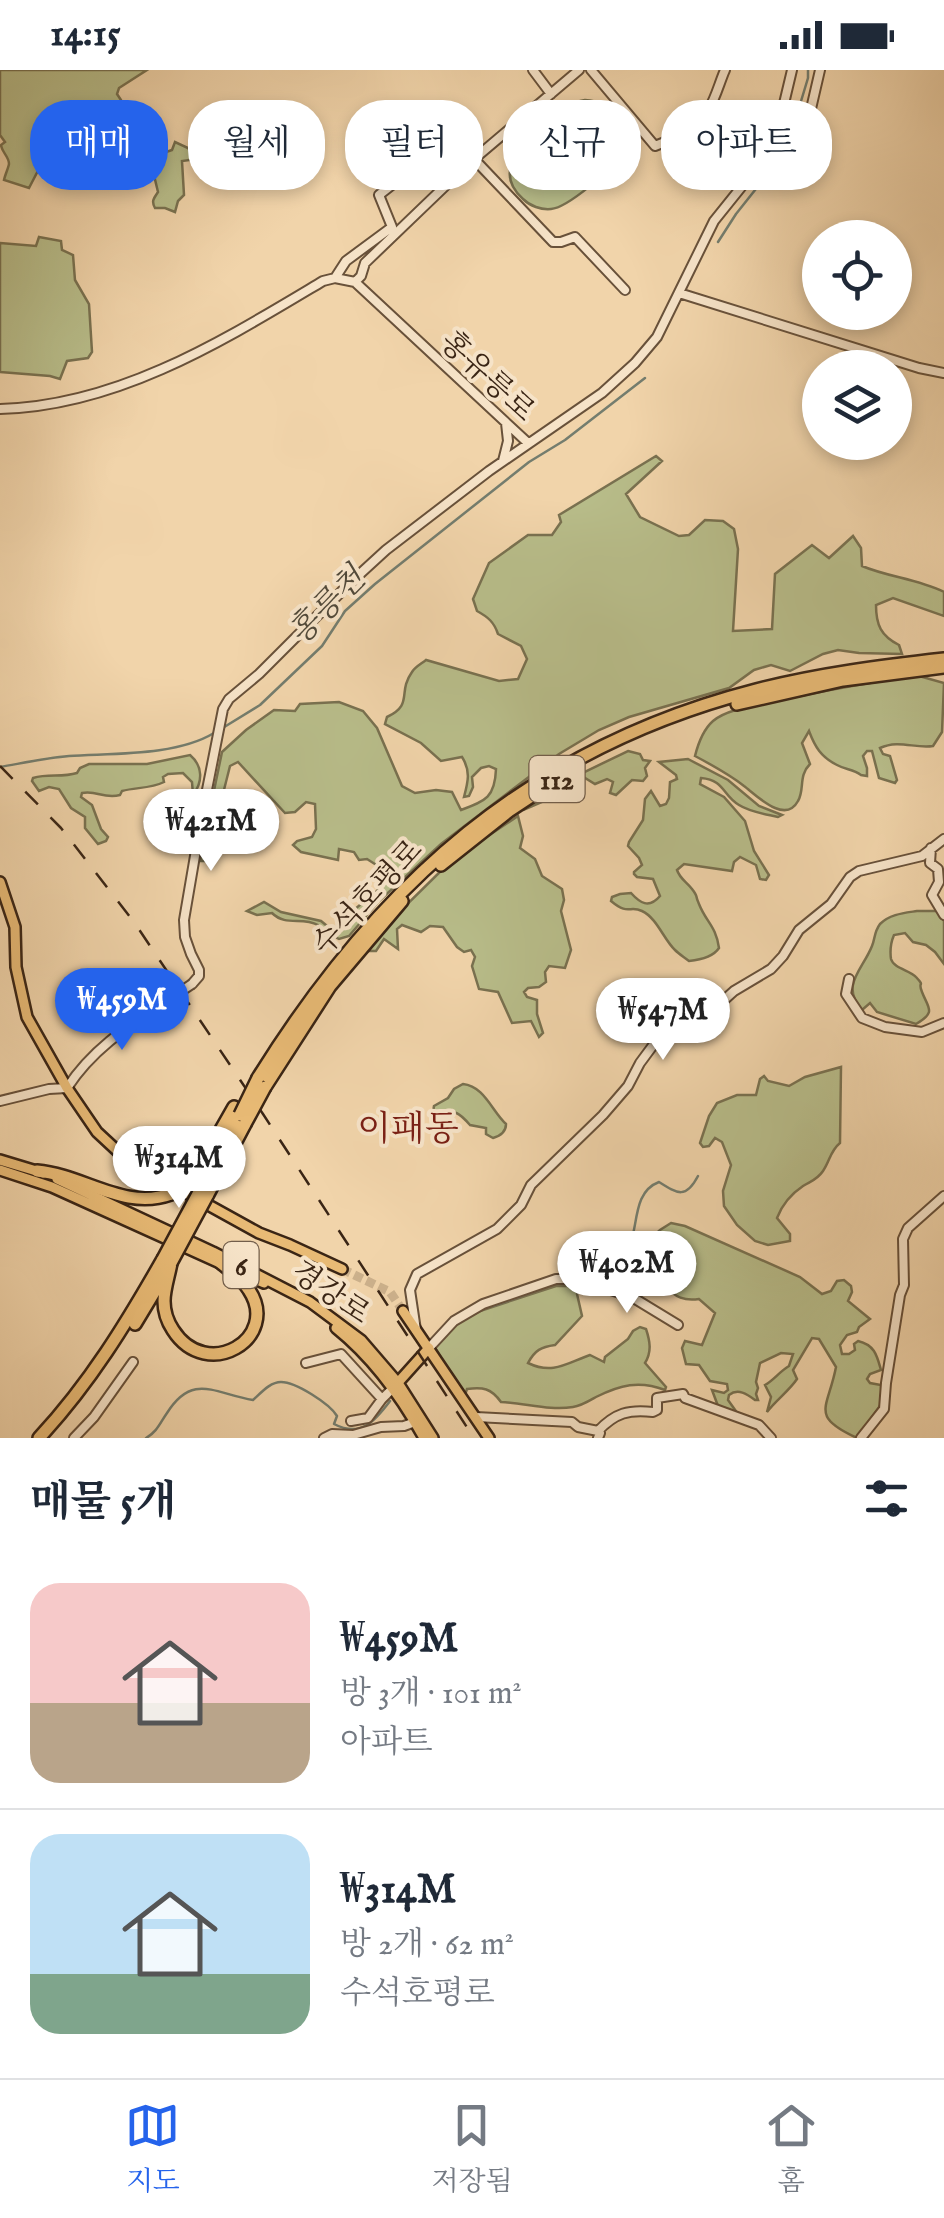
<!DOCTYPE html>
<html lang="ko">
<head>
<meta charset="utf-8">
<style>
  body { margin:0; font-family:"IM FELL English","Noto Serif KR",serif; background:#f2f2f3; color:#1f2937; height:100vh; display:flex; flex-direction:column; font-size:38px; white-space:nowrap }
  * { box-sizing:border-box; margin:0 }
  p { font-size:32px; color:#747a83 }
  .icon { flex:none; width:55px; height:55px; fill:none; stroke:currentColor; stroke-width:2; stroke-linecap:round; stroke-linejoin:round }
  .map { position:relative; height:1368px; overflow:hidden }
  .details { display:flex; flex-direction:column; background:#fff; flex:1 }
  .details>* { flex:none }
  .hud { position:absolute; left:30px; top:30px; width:885px; height:90px; display:flex; gap:20px }
  .tools { position:absolute; left:802px; top:150px; display:grid; gap:20px }
  .tools a { display:grid; place-items:center; width:110px; height:110px; border-radius:50%; background:#fff; box-shadow:0 5px 15px #0003; font-size:50px }
  .price { position:absolute; translate:-50% -85px; padding:0 22px; border-radius:35px; background:#fff; color:#222; font-size:32px; line-height:65px; filter:drop-shadow(0 2px 5px #0008) }
  .price::after { content:''; position:absolute; left:50%; top:60px; width:30px; height:22px; margin-left:-15px; background:inherit; clip-path:polygon(0 0,100% 0,50% 100%) }
  .price.active { background:#2563eb; color:#fff }
  ul { padding:0; list-style:none }
  li { display:flex; align-items:center; gap:30px; height:250px; padding:0 30px }
  li+li { border-top:2px solid #e0e1e3 }
  li span { display:grid; place-items:center; flex:none; width:280px; height:200px; border-radius:30px; color:#555 }
  li>.icon { margin-inline-start:auto }
  span .icon { width:120px; height:120px; fill:#fffc; stroke-width:1 }
  li b { font-size:42px }
  h2 { display:flex; justify-content:space-between; align-items:center; height:120px; padding:0 30px; font-size:42px }
  .tag { padding:0 35px; border-radius:40px; background:#fff; box-shadow:0 5px 15px #0003; font-size:35px; line-height:90px }
  .tag.active { background:#2563eb; color:#fff }
  .status { display:flex; justify-content:space-between; align-items:center; height:70px; padding:0 50px; background:#fff; direction:ltr }
  .status svg { height:28px; fill:currentColor }
  .tab-bar { display:flex; justify-content:space-around; align-items:center; height:140px; border-top:2px solid #e0e1e3; background:#fff; font-size:28px; color:#747a83 }
  .tab-bar a { display:grid; justify-items:center; gap:5px }
  .tab-bar .active { color:#2563eb }
  .map>svg:first-child { display:block }
  .green { fill:#b8bd8a; stroke:#797150; stroke-width:2.5 }
  .lines { fill:none; stroke-linecap:round; stroke-linejoin:round }
  .stream { stroke:#747d6e; stroke-width:2.5 }
  .major-tunnel { stroke:#ccb18c; stroke-width:9; stroke-dasharray:9 4.5; stroke-linecap:butt }
  .minor-casing { stroke:#68513a; stroke-width:12 }
  .major-casing { stroke:#3a2515; stroke-width:14 }
  .highway-casing { stroke:#3a2515; stroke-width:16 }
  .minor { stroke:#f6e3c8; stroke-width:8 }
  .major { stroke:#e8ba75; stroke-width:9 }
  .highway { stroke:#e8ba75; stroke-width:11 }
  .rail { stroke:#3a2515; stroke-width:2.5; stroke-dasharray:18 18; stroke-linecap:butt }
  .minor-bridge-casing { stroke:#68513a; stroke-width:12; stroke-linecap:butt }
  .highway-bridge-casing { stroke:#3a2515; stroke-width:16; stroke-linecap:butt }
  .minor-bridge { stroke:#f6e3c8; stroke-width:8 }
  .highway-bridge { stroke:#e8ba75; stroke-width:11 }
  .labels { text-anchor:middle; stroke-width:8; stroke-linejoin:round; paint-order:stroke }
  .shield { fill:#f6e3c8; stroke:#725e4b; stroke-width:2.5 }
  .shield-label { font-size:28px; font-weight:bold; fill:#3a2515 }
  .street-label { font-size:30px; fill:#3a2515; stroke:#f6e3c8 }
  .water-label { font-size:32px; font-style:italic; fill:#524a3a; stroke:#f6e3c8 }
  .quarter-label { font-size:35px; fill:#7a1f14; stroke:#f6e3c8 }
</style>
</head>
<body>
<div class="status"><b>14:15</b><svg viewBox="0 0 49 12"><path d="M0 12V9h3v3zM5 12V6h3v6zM10 12V3h3v9zM15 12V0h3v12zM26 1h20v11H26zM47 4h2v5h-2z"/></svg></div>
<div class="map">
<svg width="944" height="1368" viewBox="0 0 944 1368">
  <rect width="100%" height="100%" fill="#f1d4aa"/>
  <filter id="stains"><feTurbulence type="fractalNoise" baseFrequency=".002" numOctaves="4"/><feColorMatrix values="0 0 0 0 .2 0 0 0 0 .09 0 0 0 0 .02 0 0 0 .5 -.17"/></filter>
  <radialGradient id="worn" r=".72"><stop offset=".6" stop-color="#630" stop-opacity="0"/><stop offset="1" stop-color="#630" stop-opacity=".3"/></radialGradient>
  <path class="green" d="M0,0h147l-28,18 -2,6 4,6 11,47c14,7 25,9 40,3l3,-8 13,6 3,4 -1,8 -8,1 2,34 -6,6 -3,11 -10,-4h-10c-4,-7 -1,-10 3,-16l-6,-25 -7,-3 -13,-1 -8,-6 -42,-14 -10,1 -14,4 -15,13 -14,27 -25,-8c1,-5 4,-11 5,-16 0,-8 -7,-11 -8,-19l4,-3 -5,-7z
    M585,30c27,1 49,25 37,53 -6,14 -55,55 -71,56 -10,1 -21,-3 -28,-10 -32,-29 1,-56 23,-75 13,-11 22,-21 39,-24z
    M39,167l22,4 1,9 11,5 2,25 14,24 3,48 -4,6 -21,3 -7,18 -10,-3 -50,-4v-129l36,3z
    M656,386l6,5 -36,33 14,23 39,19 10,-1 16,-15 18,1 11,8 4,20 -5,82 39,-2 3,-55 37,-29 17,13 24,-22 8,12 1,18c26,11 56,13 82,26v24l-51,-18 -17,7c0,20 5,31 23,40l3,9 -43,-1 -21,-3 -15,4 -33,17 -19,-6 -17,5 -25,18 -100,29 -30,13 -40,24 -118,90 -62,57 -30,35 -10,3c-8,-4 -14,-10 -21,-14 -16,-9 -32,2 -46,-12l-15,2 -10,-4 17,-9 17,10 40,9 11,9 14,-2 9,-12v-7l22,-18 7,-13 -6,-12 -11,-7 -8,1 -5,-8 -15,-3 -1,11 -37,-8 -8,-7 4,-4 15,-4 4,-8 -1,-25 -9,-2 -11,10 -10,1 -47,-51 -8,4 -24,95h-5v-8l21,-101 24,-22 28,-20 21,1 5,-7 39,-2 24,9 14,17 25,58 13,7 21,-3 16,2 9,18c25,-9 34,-13 35,-41l-7,-3 -8,2 -9,9 1,10 -4,9 -5,1c4,-15 7,-26 -2,-40l-21,4 -20,-18 -36,-19 2,-7c27,-13 10,-24 25,-45 3,-5 9,-8 14,-12l73,21 19,-2 9,-20 -6,-13 -23,-12c-4,-12 -10,-17 -21,-23l-4,-12 16,-36 39,-28h24l9,-13 -2,-7z
    M919,606l25,7 -2,49 -9,14c-18,3 -34,-7 -53,2l3,6 7,2 7,24 -2,3 -16,-5 -7,-27h-5l-4,5 4,12v8l-6,-1c-8,-6 -15,-5 -24,-10 -16,-8 -22,-18 -28,-34l-7,12 8,21c-12,12 -5,25 -12,37 -13,24 -42,-6 -54,-15 -15,-12 -32,-21 -49,-30 3,-12 9,-27 18,-35 14,-12 41,-15 59,-19 50,-11 96,-20 147,-26z
    M628,681l12,3 3,6 7,1 -5,7 2,8 -4,5 -11,-1 -16,15 -6,-2 3,-11 -6,-3 -12,5 -10,-6 -29,18 -33,14 45,-30z
    M190,685c13,11 13,27 3,40l-1,-13 -9,-9 -15,1 -5,3 1,5c-14,7 -28,5 -42,9l-2,4c-17,4 -23,-5 -38,-2l-1,4 11,8 9,24 7,8 -2,4 -8,3 -13,-16v-11l-14,-9 -12,-19 -10,-2 -10,4 -7,-10 1,-3c16,-5 28,0 44,-5l3,-5 9,-4h58z
    M688,689l40,21 31,26 23,9 -4,2c-13,-3 -28,-5 -39,-12 -17,-10 -14,-25 -38,-27l-1,6 24,13 21,24 9,30 15,24 -3,5 -6,-1 -4,-14 -16,-8 -6,5 -2,9 -48,-7 -7,6c3,9 9,11 15,19 7,9 2,4 7,15 7,18 17,22 20,44 -6,9 -20,12 -30,13 -5,-4 -10,-7 -14,-11 -11,-10 -18,-32 -33,-39 -13,-6 -13,5 -31,-10l1,-4 8,-3 11,-1c9,10 18,16 29,3l-7,-17 -16,-2 -3,-3v-2l8,-7 -3,-7 -11,-12 1,-4 14,-22 2,-21 6,-8 9,15 6,-2 3,-6 1,-16 7,-3 -1,-4 -17,-13z
    M518,746l5,20 -3,12 15,11 7,17 20,13 2,11 -3,11 10,39 -6,18 -16,-2 -4,6 1,10 -7,5 -11,1 -4,4 3,5 10,3v14l6,19 -4,4 -8,-16 -19,2 -14,-31 -19,-3 -7,-23 3,-9 -4,-7 -7,2 -7,-5 -14,-20 -13,-1 -9,6 -19,-7 -5,4 1,20 -14,-10 -8,12h-10l21,-27 65,-64z
    M917,841h20l7,10v43l-9,-12 -9,-7 -13,-3 -8,-9 -11,2c-3,7 -4,17 -3,24 3,10 19,11 25,18 10,11 1,3 6,15 6,16 15,20 -6,32l-39,-12 -7,-9 -8,7c-22,-25 0,-39 10,-64 3,-7 2,-14 8,-22 10,-10 24,-11 37,-13z
    M841,997l-1,76c-10,8 -10,18 -17,28 -6,9 -12,10 -20,15 -12,8 -21,19 -26,32l13,16v7l-22,4 -13,-4 -18,-16 -13,-19 -1,-15 8,-26 -9,-23 -7,-4 -6,8 -6,1 -3,-4 9,-27 8,-13 20,-8h19l4,-16 4,-3 4,5 21,5 16,-9z
    M463,1014c21,2 29,27 43,40 0,8 -6,12 -13,14l-7,-4v-6l-16,-3c-20,-23 -18,-7 -37,-13l1,-6 14,-8 6,-9z
    M671,1153l14,3 115,51 22,17 9,-3 6,-10 7,-1 7,6 1,6 -4,9 22,18 -11,8 -2,5 -10,3 -7,10 2,9h7l6,-4 -1,-6 4,-3c17,4 19,15 23,29l-11,4 -3,5 3,4 11,2 1,18 -25,35c-48,-22 -29,-29 -21,-71l-17,-28 -7,-1 -19,32 4,9c-8,12 -21,21 -30,33l4,-15 -6,-12c9,-5 14,-13 24,-19l4,-12 -12,-1 -21,10 -4,19 2,6 -2,6 2,6h-3c-8,-6 -17,-12 -26,-5l-1,5 10,14 -20,-8 -6,-16 12,3 4,-3 -1,-6 -17,-3 -11,-16 -13,-1 -4,-16 3,-7 17,4 13,-32 -16,-14c-14,2 -24,-1 -34,-14l5,-5 -22,-14 -5,-1 -4,4 1,5 4,3v3l-9,1 -3,-5 7,-11 -1,-15 22,-20z
    M556,1216h17l7,3 -3,5 5,22 -27,29c-14,2 -20,5 -27,18 25,12 39,0 62,-8l14,7 1,-5 23,-18 5,-8 7,-4 6,2c4,12 6,23 -1,34l21,24 -1,3c-26,-10 -45,-5 -69,7 -7,4 -15,9 -23,10 -23,4 -48,-4 -72,-5 -10,-14 -18,-15 -34,-13l-2,6 -4,-3 -27,-46 21,-22 25,-13z"/>
  <g class="lines">
    <path class="stream" d="M718,172l18,-28 50,-63 22,-73v-8
      M221,659l39,-24 62,-59 23,-35 30,-27 154,-122 36,-22 80,-62
      M0,697c23,-4 46,-9 69,-11 44,-3 107,0 145,-23
      M584,1210c13,-11 33,-10 42,-25 14,-23 4,-62 33,-73 19,12 27,17 39,-6
      M493,1236l64,-23h20
      M146,1368c11,-6 14,-15 21,-25 26,-41 48,-19 86,-13 8,-7 17,-18 28,-18 15,0 49,22 56,34l-3,8c27,14 41,-3 56,-23"/>
    <path class="major-tunnel" d="M342,1199l48,23 13,19"/>
    <defs>
      <path id="minor" d="M533,0l18,24
        M591,0l64,76c19,-7 41,-21 54,-38 6,-8 11,-27 16,-38
        M776,67l22,7 6,-5 16,-69
        M475,90l78,82h8l14,-5 50,53
        M335,208l11,-17 46,-34 -13,-32 70,-55 -1,-8
        M355,212l6,-6 4,-13 102,-98 112,-95
        M679,223l240,75 25,5
        M0,339c119,-3 224,-69 323,-128l12,-3 20,4 173,161
        M503,391l5,-20 -2,-18
        M931,778l-1,15 8,6 1,13 -7,13 12,20
        M849,909l-3,15 16,24 23,9 37,5 22,-9
        M192,914l7,-8v-6l-8,-16 -6,-17 -1,-17 18,-105 21,-106 6,-10 30,-25 91,-91 36,-33 103,-79 113,-78 33,-30 22,-26 57,-116 49,-61 13,-23 16,-67
        M0,1031l49,-12 18,-1c24,-37 58,-60 95,-84
        M416,1260l-6,-40 7,-16 80,-45 24,-24 10,-20 72,-70 25,-29 12,-23 37,-50 9,-6 29,-3 9,-4 10,-9 37,-22 12,-13 16,-26 32,-26 19,-27 9,-6 63,-15 22,-17
        M429,1278l25,-27 29,-17 73,-25h22l54,18 46,28
        M306,1293l35,-9 41,45 10,-10
        M476,1347l96,5 6,5 20,4 2,2 -2,5
        M351,1351l17,-3 14,-19
        M598,1361c17,-18 31,-22 55,-19l4,-2v-12l26,-4 2,4 74,27 12,13
        M74,1368l20,-21 39,-55
        M324,1368l8,-4 21,1 28,-8 23,-1 11,-4
        M861,1368l23,-29 2,-26 14,-88 4,-10 -1,-46 5,-11 36,-32"/>
      <path id="major" d="M0,812l15,45 1,40 11,50 40,71 30,44 28,26 29,17 105,58 31,12 52,24
        M0,1090l43,13
        M0,1100l52,17 212,96
        M57,1109l156,73 97,50 51,38 37,43 35,55
        M403,1241l86,127
        M336,1258c36,29 66,70 88,110
        M394,1317l35,-39"/>
      <path id="highway" d="M737,634l106,-24 101,-13
        M441,795l68,-54 50,-33
        M258,1008c121,-195 272,-330 498,-388 62,-16 125,-24 188,-31
        M265,1017l65,-101 72,-85
        M37,1101c47,4 87,40 134,23
        M186,1114l11,-12 37,-65
        M199,1122l41,-77
        M207,1126l38,-72
        M171,1193c-2,12 -7,26 -7,38 0,11 3,20 9,29 34,53 108,8 76,-40 -6,-11 -18,-19 -28,-27
        M135,1254l32,-53
        M39,1368c51,-55 87,-114 124,-179"/>
    </defs>
    <use href="#minor" class="minor-casing"/>
    <use href="#major" class="major-casing"/>
    <use href="#highway" class="highway-casing"/>
    <use href="#minor" class="minor"/>
    <use href="#major" class="major"/>
    <use href="#highway" class="highway"/>
    <path class="rail" d="M0,696l61,62 73,94 129,192 211,324"/>
    <defs>
      <path id="minor-bridge" d="M162,934l30,-20"/>
      <path id="highway-bridge" d="M240,1045l18,-37
        M245,1054l20,-37
        M171,1124l15,-10
        M163,1189l36,-67
        M171,1193l36,-67"/>
    </defs>
    <use href="#minor-bridge" class="minor-bridge-casing"/>
    <use href="#highway-bridge" class="highway-bridge-casing"/>
    <use href="#minor-bridge" class="minor-bridge"/>
    <use href="#highway-bridge" class="highway-bridge"/>
  </g>
  <g class="labels">
    <g class="shield">
      <rect x="529.5" y="686" width="55" height="46" rx="8"/>
      <rect x="223.5" y="1172" width="35" height="46" rx="8"/>
    </g>
    <g class="shield-label">
      <text x="557" y="719">112</text>
      <text x="241" y="1205">6</text>
    </g>
    <g class="street-label">
      <text transform="translate(488 306) rotate(43)" y="10">홍유릉로</text>
      <text transform="translate(367 827) rotate(-47)" y="10">수석호평로</text>
      <text transform="translate(331 1222) rotate(34)" y="10">경강로</text>
    </g>
    <g class="water-label">
      <text transform="translate(326 535) rotate(-45)" y="11">홍릉천</text>
    </g>
    <g class="quarter-label">
      <text x="408" y="1070">이패동</text>
    </g>
  </g>
  <rect width="100%" height="100%" filter="url(#stains)"/>
  <rect width="100%" height="100%" fill="url(#worn)"/>
</svg>
<div class="tools">
<a><svg class="icon" aria-label="locate" viewBox="0 0 24 24"><circle cx="12" cy="12" r="6"/><path d="M12 2v4M12 18v4M2 12h4M18 12h4"/></svg></a>
<a><svg class="icon" aria-label="layers" viewBox="0 0 24 24"><path d="M12 4l9 5-9 5-9-5zM3 14l9 5 9-5"/></svg></a>
</div>
<b class="price" style="left:211px;top:804px">₩421M</b>
<b class="price active" style="left:122px;top:983px">₩459M</b>
<b class="price" style="left:663px;top:993px">₩547M</b>
<b class="price" style="left:179px;top:1141px">₩314M</b>
<b class="price" style="left:627px;top:1246px">₩402M</b>
<div class="hud">
<a class="tag active">매매</a>
<a class="tag">월세</a>
<a class="tag">필터</a>
<a class="tag">신규</a>
<a class="tag">아파트</a>
</div>
</div>
<section class="details">
<h2>매물 5개<svg class="icon" aria-label="filters" viewBox="0 0 24 24"><path d="M4 7h16M4 17h16"/><circle cx="9" cy="7" r="2"/><circle cx="15" cy="17" r="2"/></svg></h2>
<ul>
<li><span style="background:linear-gradient(#f6c9c9 60%,#b9a48a 0)"><svg class="icon" aria-label="home" viewBox="0 0 24 24"><path d="M3 11l9-7 9 7M6 9v11h12V9"/></svg></span><div><b>₩459M</b><p>방 3개 · 101 m²</p><p>아파트</p></div></li>
<li><span style="background:linear-gradient(#bfe0f5 70%,#7fa58c 0)"><svg class="icon" aria-label="home" viewBox="0 0 24 24"><path d="M3 11l9-7 9 7M6 9v11h12V9"/></svg></span><div><b>₩314M</b><p>방 2개 · 62 m²</p><p>수석호평로</p></div></li>
</ul>
</section>
<nav class="tab-bar">
<a class="active"><svg class="icon" aria-label="map" viewBox="0 0 24 24"><path d="M3 6l6-2 6 2 6-2v14l-6 2-6-2-6 2zM9 4v14M15 6v14"/></svg>지도</a>
<a><svg class="icon" aria-label="saved" viewBox="0 0 24 24"><path d="M7 4h10v16l-5-4-5 4z"/></svg>저장됨</a>
<a><svg class="icon" aria-label="home" viewBox="0 0 24 24"><path d="M3 11l9-7 9 7M6 9v11h12V9"/></svg>홈</a>
</nav>
</body>
</html>
